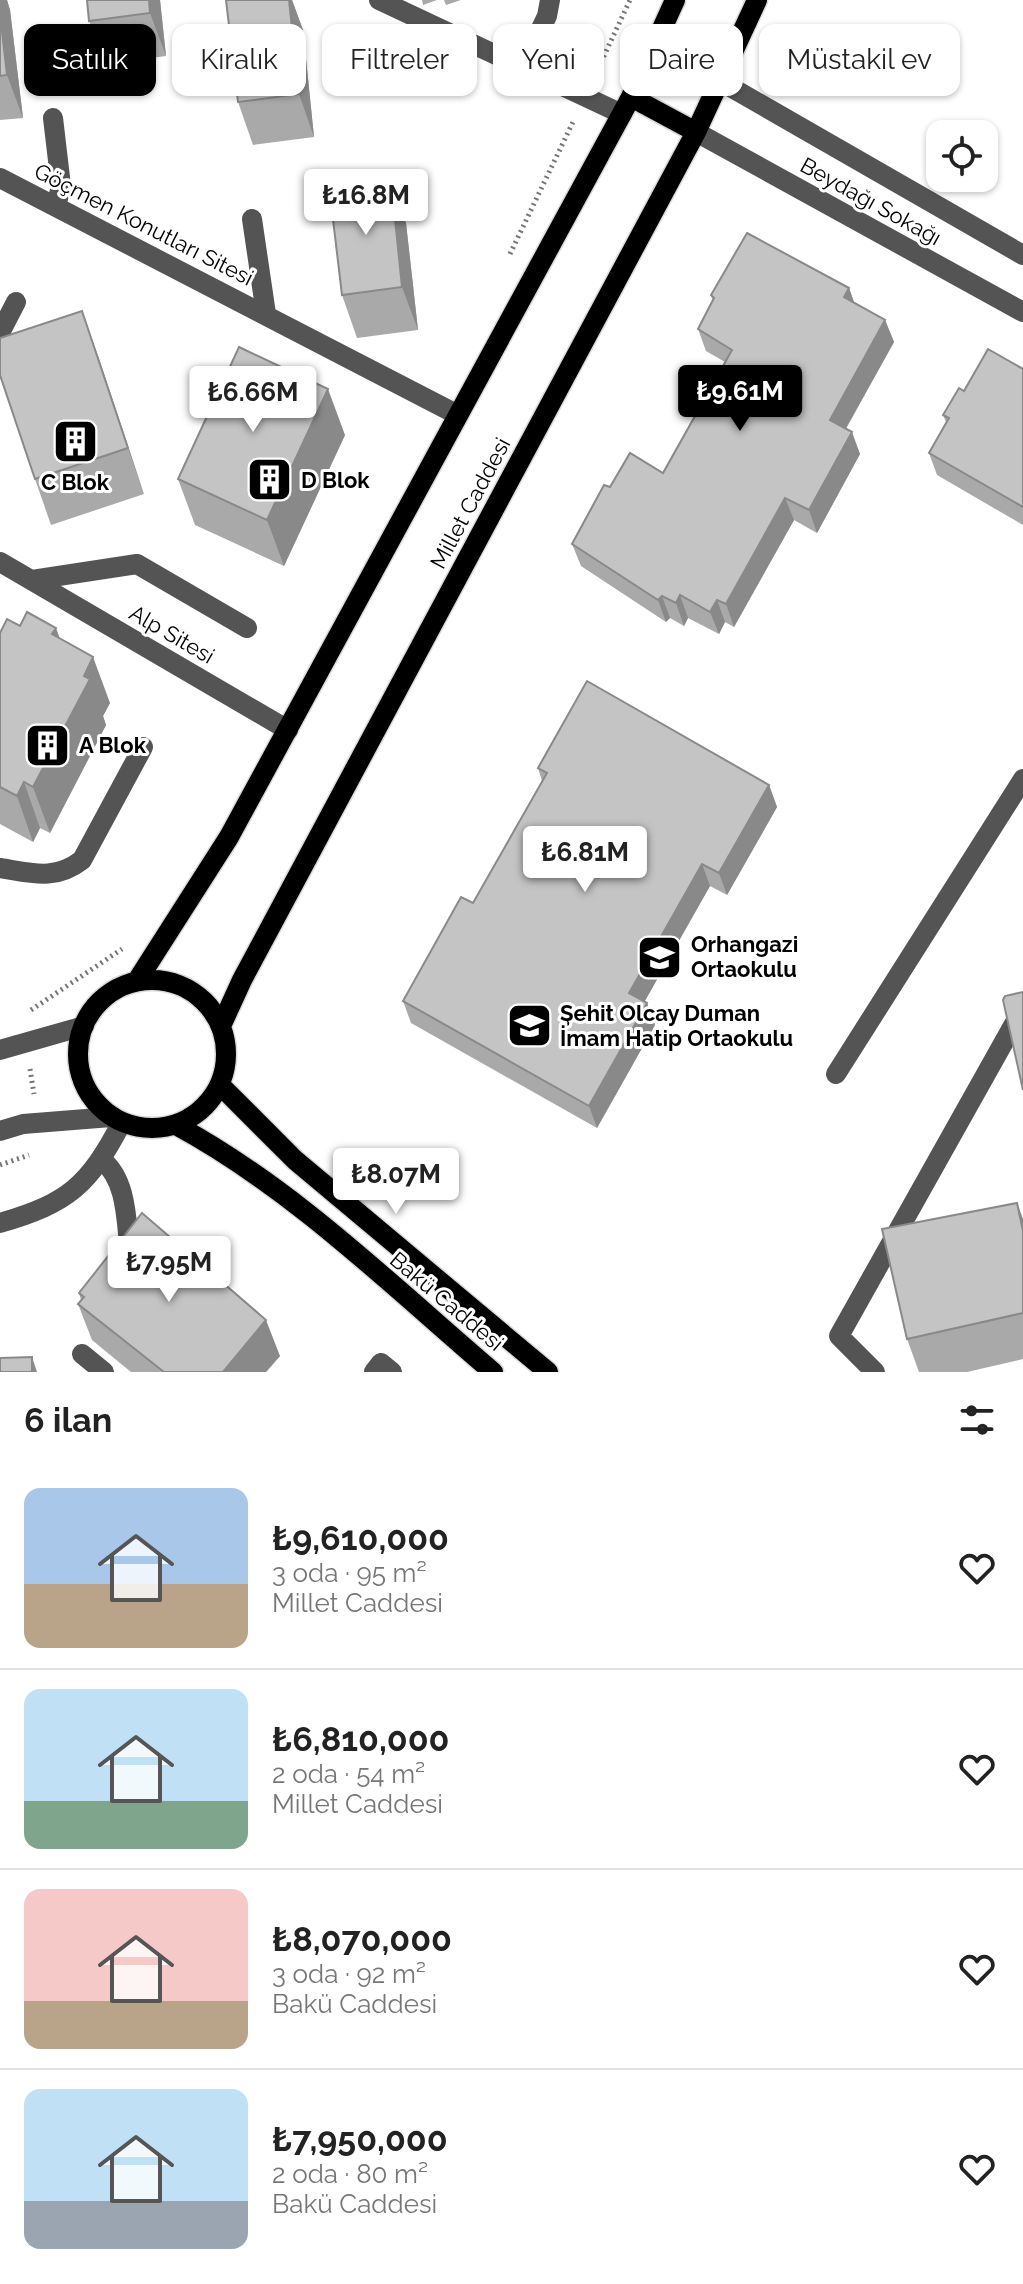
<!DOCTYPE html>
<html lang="tr">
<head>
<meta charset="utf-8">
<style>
  body { margin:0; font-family:Raleway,sans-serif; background:#f6f6f6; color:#222; height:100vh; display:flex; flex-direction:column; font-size:30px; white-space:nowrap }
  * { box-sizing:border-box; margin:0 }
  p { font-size:26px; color:#767676 }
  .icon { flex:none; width:44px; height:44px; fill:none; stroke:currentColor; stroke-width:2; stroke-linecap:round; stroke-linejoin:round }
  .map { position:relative; height:1372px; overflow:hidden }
  .sheet { display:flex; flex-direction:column; background:#fff; flex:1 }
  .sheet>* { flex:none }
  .top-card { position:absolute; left:24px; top:24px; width:976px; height:72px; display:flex; gap:16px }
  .fabs { position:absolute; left:926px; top:120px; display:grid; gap:16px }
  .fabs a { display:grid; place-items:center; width:72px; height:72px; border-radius:16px; background:#fff; box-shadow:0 2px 6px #0004; font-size:40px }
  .price { position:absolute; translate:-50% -68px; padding:0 18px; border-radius:8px; background:#fff; color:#222; font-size:26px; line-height:52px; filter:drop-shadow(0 2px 4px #0008) }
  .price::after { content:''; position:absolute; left:50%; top:48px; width:24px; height:18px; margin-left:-12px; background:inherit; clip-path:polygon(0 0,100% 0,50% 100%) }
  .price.current { background:#000; color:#fff }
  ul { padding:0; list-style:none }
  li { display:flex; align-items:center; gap:24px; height:200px; padding:0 24px }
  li+li { border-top:2px solid #e0e0e0 }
  li span { display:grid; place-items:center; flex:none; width:224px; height:160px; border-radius:16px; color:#555 }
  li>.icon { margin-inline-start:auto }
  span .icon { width:96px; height:96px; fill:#fffc; stroke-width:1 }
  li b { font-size:34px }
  h2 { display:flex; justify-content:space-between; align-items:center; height:96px; padding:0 24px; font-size:34px }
  .chip { padding:0 28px; border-radius:16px; background:#fff; box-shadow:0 2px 6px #0004; font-size:28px; line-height:72px }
  .chip.current { background:#000; color:#fff }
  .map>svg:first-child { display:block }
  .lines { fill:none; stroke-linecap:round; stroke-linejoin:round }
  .major-casing { stroke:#dbdbdb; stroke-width:23 }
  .path { stroke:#767676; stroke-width:5; stroke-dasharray:2 4; stroke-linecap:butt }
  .minor { stroke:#545454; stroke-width:20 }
  .major { stroke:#000; stroke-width:20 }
  .wall { fill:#a9a9a9 }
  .shaded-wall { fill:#898989 }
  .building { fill:#c4c4c4; stroke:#898989; stroke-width:2 }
  .labels { text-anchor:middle; stroke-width:6; stroke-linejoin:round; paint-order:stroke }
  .street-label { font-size:22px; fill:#000; stroke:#fff }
  .poi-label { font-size:22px; font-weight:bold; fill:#000; stroke:#fff; text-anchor:start }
</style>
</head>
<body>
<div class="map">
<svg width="1023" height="1372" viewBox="0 0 1023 1372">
  <rect width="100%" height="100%" fill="#fff"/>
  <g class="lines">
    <defs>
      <path id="major" d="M655,45l65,36
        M631,97l65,35
        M78 1054a74 74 0 1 1 148 0a74 74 0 1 1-148 0Z
        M137,981l92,-144 402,-740 44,-97
        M221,1026l21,-46 454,-848 61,-132
        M220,1085l75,75 253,212
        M176,1125c118,64 215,160 317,247"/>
    </defs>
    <use href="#major" class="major-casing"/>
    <path class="path" d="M596,73l34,-73
      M510,254l63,-132
      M31,1010l91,-61
      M30,1069l4,25
      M0,1165l29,-10"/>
    <path class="minor" d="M379,0l243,114
      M522,68l25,-52 3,-16
      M720,81l303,174
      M53,118l8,68 -5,21
      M696,132l327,180
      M0,178l458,237
      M252,219l14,95
      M0,333l16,-31
      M0,562l288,168
      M32,580l105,-16 110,64
      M0,868c32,5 55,13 82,-8l61,-113
      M0,1050l84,-24
      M836,1074l187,-295
      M0,1131l23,-7 88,-7
      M102,1160c26,21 24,63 28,93
      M0,1223c69,-20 89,-38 122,-101
      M82,1354l22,18
      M374,1372l7,-9 11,9
      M875,1372l-36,-36 184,-328"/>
    <use href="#major" class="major"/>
  </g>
  <path class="wall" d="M0,0h7l3,10 13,108 -23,2z
    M87,0h73l6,56 -61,8 -16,-43z
    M226,0h66l11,30 11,107 -61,8 -15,-43z
    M422,0h15l-14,5z
    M444,0h17l-15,5z
    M406,223l12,107 -61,8 -15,-43z
    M849,288l5,15 31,17 9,22 -48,87 14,25 -43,79 -23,-13 -60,107 -9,-5 -6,12 -31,-16 -4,8 -14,-8 -4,4 -85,-56 -9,-22 38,-57 53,-14 62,-111 -19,-11 -8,-22 15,-29 -2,-5z
    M98,356l46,138 -93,31 -16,-46z
    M1023,369v156l-86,-50 -8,-22 17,-31 -3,-7 21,-24z
    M345,435l-61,131 -89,-41 -17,-46z
    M0,633l60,5 50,65 -7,13 3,9 -56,108 -10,-5 -7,14 -33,-18z
    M538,768l231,17 8,22 -50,88 -17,-9 -66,116 3,1 8,22 -58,103 -186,-105 -8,-22 70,-98 69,-122z
    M1023,1219v140l-56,13h-48l-12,-33z
    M79,1293l201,63 -14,16h-135l-39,-32 -14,-36 3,-4z"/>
  <path class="shaded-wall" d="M0,0h7l3,10 13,108 -16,-43 -7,-61z
    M149,0h11l6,56 -16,-43z
    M289,0h3l11,30 11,107 -15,-43z
    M391,180l15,43 12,107 -16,-43z
    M849,288l8,22 -13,-13z
    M82,311l16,45 46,138 -16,-46z
    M885,320l9,22 -56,100 -8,-22z
    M328,389l17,46 -61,131 -17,-46z
    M852,432l8,22 -43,79 -8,-23z
    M785,498l9,22 -60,107 -8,-23z
    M680,595l8,23 -4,8 -8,-23z
    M662,596l8,22 -4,4 -8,-22z
    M717,600l8,22 -6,12 -9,-22z
    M56,628l17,46 -21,-40z
    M93,657l17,46 -7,13 3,9 -56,108 -17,-46z
    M24,782l16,46 -7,14 -16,-46z
    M769,785l8,22 -50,88 -8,-22z
    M702,864l8,22 -73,129 -8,-22z
    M647,1003l8,22 -58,103 -8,-22z
    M1017,1203l6,16v12z
    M266,1320l14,36 -14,16h-43z
    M32,1357l5,15h-5z"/>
  <path class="building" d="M87,0h62l1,13 -61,8z
    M226,0h63l10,94 -61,8z
    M0,14l7,61 -7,1z
    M391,180l11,107 -60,8 -13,-109z
    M747,233l102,55 -5,9 41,23 -55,100 22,12 -43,78 -24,-12 -59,106 -9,-4 -7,12 -30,-17 -4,8 -14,-7 -4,4 -86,-56 32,-59 6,2 20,-34 33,20 69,-123 -34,-21 16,-31 -3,-3z
    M82,311l46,137 -93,31 -35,-104v-37z
    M239,347l89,42 -61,131 -89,-41z
    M988,349l35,20v138l-94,-54 20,-35 -6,-3 16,-27 5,3z
    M27,612l29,16 -4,6 41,23 -9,19 6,3 -57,108 -9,-5 -7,14 -17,-9v-154l7,-14 13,7z
    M587,681l182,104 -50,88 -17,-9 -73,129 18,10 -58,103 -186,-105 58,-104 12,6 74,-130 -9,-5z
    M1023,992v98l-20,-90 2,-4z
    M1017,1203l6,28v82l-116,26 -25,-110z
    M142,1213l124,107 -43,52h-59l-86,-68 6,-7 -5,-4z
    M32,1357v15h-32v-14z"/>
  <defs>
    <symbol id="building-square" viewBox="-11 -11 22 22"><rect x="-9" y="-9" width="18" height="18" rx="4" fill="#000" stroke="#fff"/><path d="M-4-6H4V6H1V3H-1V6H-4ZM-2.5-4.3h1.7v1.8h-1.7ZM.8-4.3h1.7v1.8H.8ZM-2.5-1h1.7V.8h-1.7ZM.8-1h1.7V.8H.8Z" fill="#fff"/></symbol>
    <symbol id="school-square" viewBox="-11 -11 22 22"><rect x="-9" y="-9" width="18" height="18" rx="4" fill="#000" stroke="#fff"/><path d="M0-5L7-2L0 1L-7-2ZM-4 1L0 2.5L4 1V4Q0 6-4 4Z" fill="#fff"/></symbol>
  </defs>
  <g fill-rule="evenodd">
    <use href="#building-square" x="50" y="416" width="51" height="51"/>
    <use href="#building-square" x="244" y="454" width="51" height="51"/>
    <use href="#building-square" x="22" y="720" width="51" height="51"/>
    <use href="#school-square" x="634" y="932" width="51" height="51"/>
    <use href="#school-square" x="504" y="1000" width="51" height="51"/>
  </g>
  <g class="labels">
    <g class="street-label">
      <text transform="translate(871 201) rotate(29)" y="8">Beydağı Sokağı</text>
      <text transform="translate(144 224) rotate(27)" y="8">Göçmen Konutları Sitesi</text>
      <text transform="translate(470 503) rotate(-62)" y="8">Millet Caddesi</text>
      <text transform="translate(172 634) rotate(30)" y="8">Alp Sitesi</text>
      <text transform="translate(447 1301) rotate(40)" y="8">Bakü Caddesi</text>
    </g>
    <g class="poi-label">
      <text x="301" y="488">D Blok</text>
      <text x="75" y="490" text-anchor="middle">C Blok</text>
      <text x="79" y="753">A Blok</text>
      <text x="691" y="952">Orhangazi<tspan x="691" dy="25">Ortaokulu</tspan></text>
      <text x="560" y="1021">Şehit Olcay Duman<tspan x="560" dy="25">İmam Hatip Ortaokulu</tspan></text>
    </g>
  </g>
</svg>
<div class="fabs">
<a><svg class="icon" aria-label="locate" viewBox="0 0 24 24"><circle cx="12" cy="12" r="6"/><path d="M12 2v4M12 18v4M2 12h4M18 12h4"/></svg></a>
</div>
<b class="price" style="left:366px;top:237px">₺16.8M</b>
<b class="price current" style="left:740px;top:433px">₺9.61M</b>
<b class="price" style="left:253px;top:434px">₺6.66M</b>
<b class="price" style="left:585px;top:894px">₺6.81M</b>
<b class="price" style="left:396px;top:1216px">₺8.07M</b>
<b class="price" style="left:169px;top:1304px">₺7.95M</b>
<div class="top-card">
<a class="chip current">Satılık</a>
<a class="chip">Kiralık</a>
<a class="chip">Filtreler</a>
<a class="chip">Yeni</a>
<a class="chip">Daire</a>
<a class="chip">Müstakil ev</a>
</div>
</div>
<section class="sheet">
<h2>6 ilan<svg class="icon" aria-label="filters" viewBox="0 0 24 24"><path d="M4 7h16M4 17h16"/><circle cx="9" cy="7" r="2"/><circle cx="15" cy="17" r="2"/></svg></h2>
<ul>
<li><span style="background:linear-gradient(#a9c7e8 60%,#b9a48a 0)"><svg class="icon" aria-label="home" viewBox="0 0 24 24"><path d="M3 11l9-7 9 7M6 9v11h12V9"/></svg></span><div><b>₺9,610,000</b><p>3 oda · 95 m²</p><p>Millet Caddesi</p></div><svg class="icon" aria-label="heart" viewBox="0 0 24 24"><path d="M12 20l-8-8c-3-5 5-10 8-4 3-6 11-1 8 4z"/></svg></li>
<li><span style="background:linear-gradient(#bfe0f5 70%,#7fa58c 0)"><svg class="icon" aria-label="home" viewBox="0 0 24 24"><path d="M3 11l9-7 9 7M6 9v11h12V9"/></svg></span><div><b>₺6,810,000</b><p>2 oda · 54 m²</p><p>Millet Caddesi</p></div><svg class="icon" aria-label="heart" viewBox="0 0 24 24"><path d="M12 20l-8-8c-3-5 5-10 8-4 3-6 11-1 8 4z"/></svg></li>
<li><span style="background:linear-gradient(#f6c9c9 70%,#b9a48a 0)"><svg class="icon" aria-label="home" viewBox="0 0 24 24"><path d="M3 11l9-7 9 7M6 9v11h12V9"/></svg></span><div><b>₺8,070,000</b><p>3 oda · 92 m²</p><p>Bakü Caddesi</p></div><svg class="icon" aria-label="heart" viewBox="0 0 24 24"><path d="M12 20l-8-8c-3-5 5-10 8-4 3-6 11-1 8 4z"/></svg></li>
<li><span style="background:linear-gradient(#bfe0f5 70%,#9aa5b1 0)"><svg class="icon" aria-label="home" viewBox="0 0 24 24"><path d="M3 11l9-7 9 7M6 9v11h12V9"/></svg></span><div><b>₺7,950,000</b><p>2 oda · 80 m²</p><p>Bakü Caddesi</p></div><svg class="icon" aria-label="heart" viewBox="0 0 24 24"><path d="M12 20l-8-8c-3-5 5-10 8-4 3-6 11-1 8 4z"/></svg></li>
</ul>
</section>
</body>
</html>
